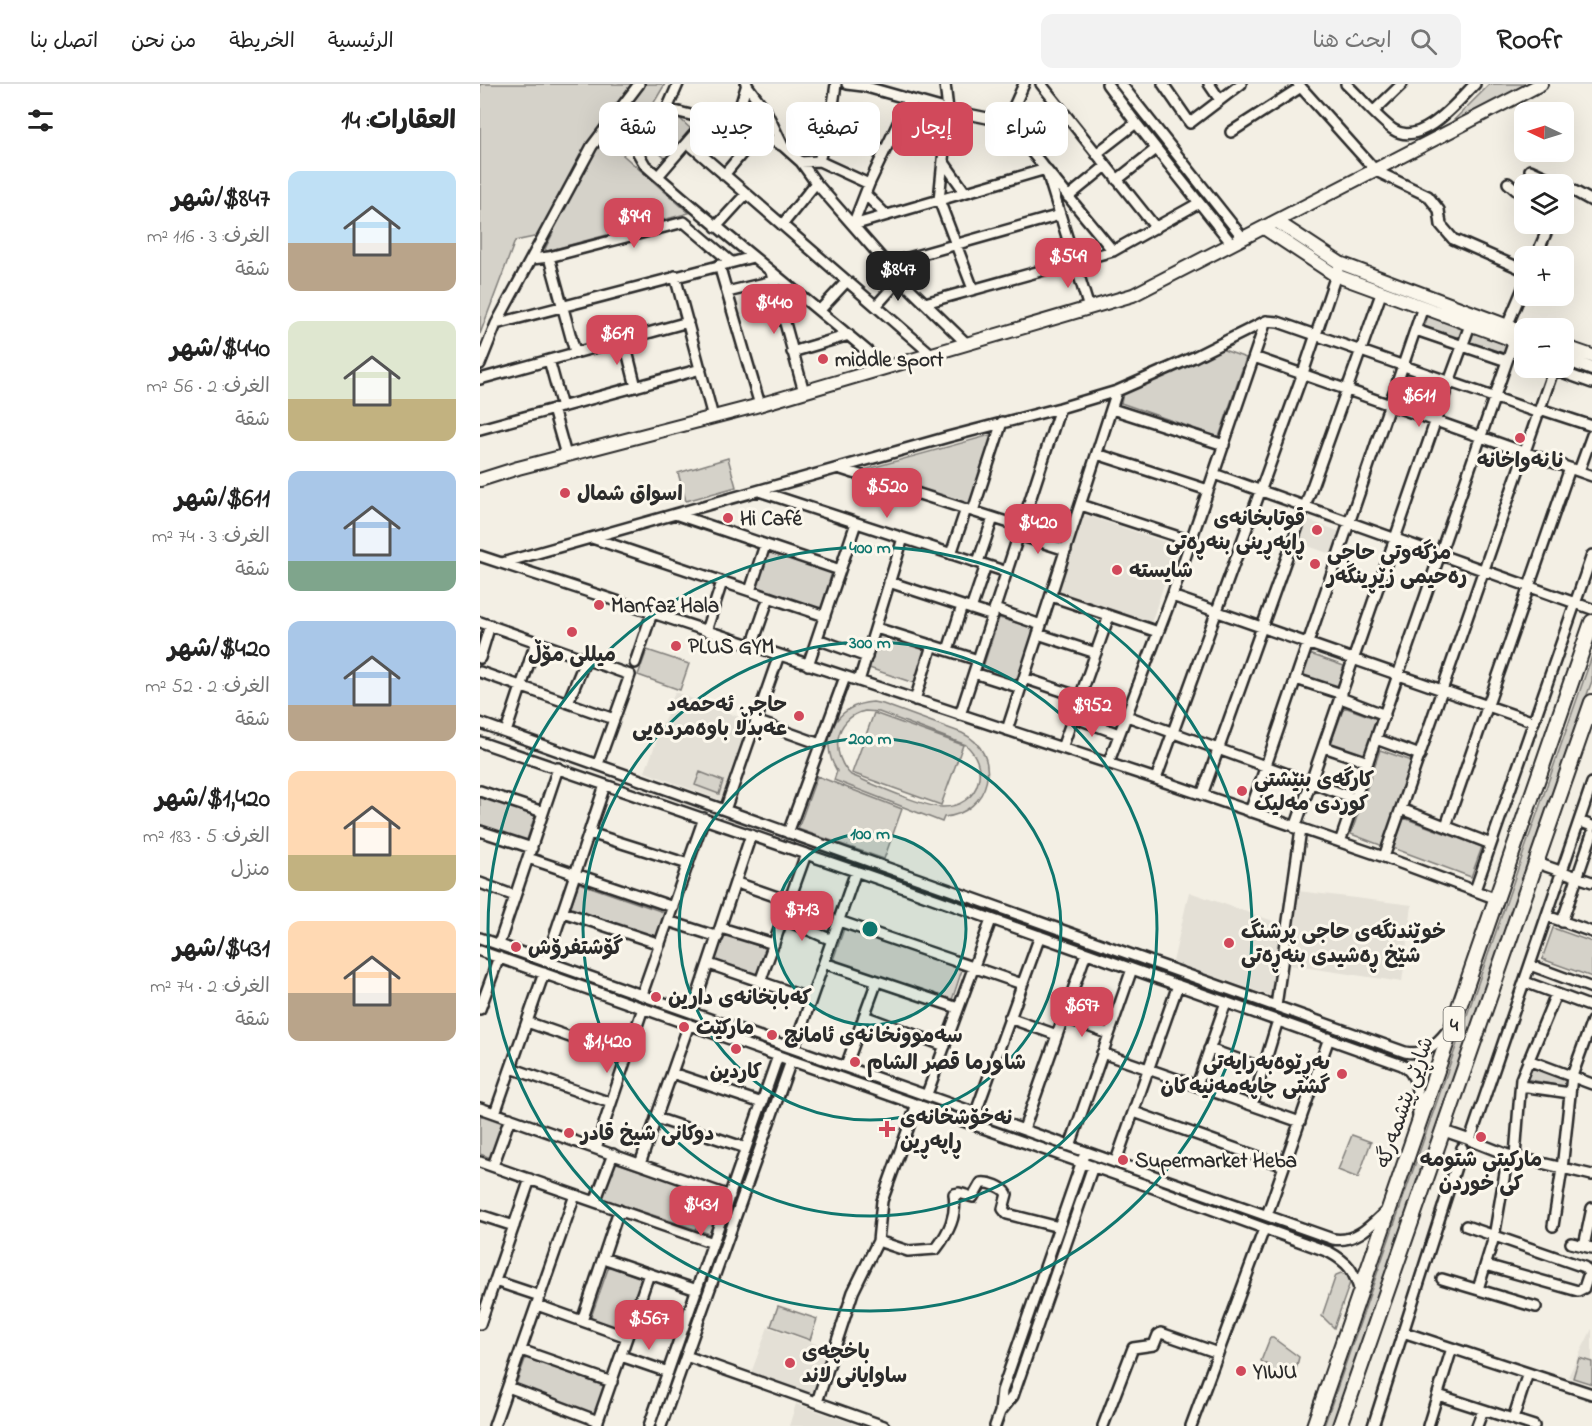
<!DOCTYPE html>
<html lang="ar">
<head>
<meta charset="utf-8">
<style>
  body { margin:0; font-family:"Indie Flower","Playpen Sans Arabic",sans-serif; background:#f2f2f2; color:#222; direction:rtl; height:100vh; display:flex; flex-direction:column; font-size:22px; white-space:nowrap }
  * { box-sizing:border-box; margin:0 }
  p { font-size:20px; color:#767676 }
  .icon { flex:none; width:33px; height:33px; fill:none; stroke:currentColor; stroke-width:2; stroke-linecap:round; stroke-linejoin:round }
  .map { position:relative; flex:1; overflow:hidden; direction:ltr }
  .side { display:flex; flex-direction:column; background:#fff; width:480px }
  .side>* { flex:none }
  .hud { position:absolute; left:18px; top:18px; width:570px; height:54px; direction:rtl; display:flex; gap:12px }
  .needle { width:39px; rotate:274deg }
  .controls { position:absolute; left:1034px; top:18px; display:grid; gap:12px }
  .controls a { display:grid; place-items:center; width:60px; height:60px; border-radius:12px; background:#fff; box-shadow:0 6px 24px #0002; font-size:30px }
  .price { position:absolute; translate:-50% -51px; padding:0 14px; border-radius:12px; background:#d1495b; color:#fff; font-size:20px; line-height:39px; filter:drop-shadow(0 2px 3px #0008) }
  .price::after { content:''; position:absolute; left:50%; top:36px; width:18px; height:14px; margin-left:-9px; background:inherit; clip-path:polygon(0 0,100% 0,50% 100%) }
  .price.on { background:#222; color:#fff }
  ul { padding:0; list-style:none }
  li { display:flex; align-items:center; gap:18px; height:150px; padding:0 24px }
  li span { display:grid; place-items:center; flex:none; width:168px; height:120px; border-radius:12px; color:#555 }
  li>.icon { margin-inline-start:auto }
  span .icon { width:72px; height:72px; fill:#fffc; stroke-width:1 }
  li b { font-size:26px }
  h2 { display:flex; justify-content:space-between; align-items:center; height:72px; padding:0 24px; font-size:26px }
  .tag { padding:0 21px; border-radius:12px; background:#fff; box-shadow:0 6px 24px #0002; font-size:21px; line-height:54px }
  .tag.on { background:#d1495b; color:#fff }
  header { display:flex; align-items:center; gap:36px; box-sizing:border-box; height:84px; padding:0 30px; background:#fff; border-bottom:2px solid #e0e0e0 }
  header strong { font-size:28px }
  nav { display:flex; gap:33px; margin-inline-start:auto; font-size:21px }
  .search { width:420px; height:54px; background:#f2f2f2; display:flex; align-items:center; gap:15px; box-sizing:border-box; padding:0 21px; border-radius:12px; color:#767676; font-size:22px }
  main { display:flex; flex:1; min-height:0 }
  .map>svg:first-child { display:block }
  .built { fill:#e4e0d6 }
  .green { fill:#d5d2c9; stroke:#807e7a; stroke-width:1.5; fill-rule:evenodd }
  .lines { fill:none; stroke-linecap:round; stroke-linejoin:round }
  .minor-casing { stroke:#2b2b2b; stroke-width:14 }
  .major-casing { stroke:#2b2b2b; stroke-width:16 }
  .highway-casing { stroke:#2b2b2b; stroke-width:18 }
  .minor { stroke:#fbf7ec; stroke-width:9 }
  .major { stroke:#fbf7ec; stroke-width:12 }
  .highway { stroke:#fbf7ec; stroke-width:14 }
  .ring { fill:none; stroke:#0f766e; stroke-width:3 }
  .poi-dot { fill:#d1495b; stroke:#fbf7ec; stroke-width:2 }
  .labels { text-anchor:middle; stroke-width:6; stroke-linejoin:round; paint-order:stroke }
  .shield { fill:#fbf7ec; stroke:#696865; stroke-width:1.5 }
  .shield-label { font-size:20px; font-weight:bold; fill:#2b2b2b }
  .poi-label { font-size:21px; font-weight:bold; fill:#2b2b2b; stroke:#fbf7ec; text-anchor:start }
  .street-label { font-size:21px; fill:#2b2b2b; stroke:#fbf7ec }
  .centre { fill:#0f766e; stroke:#fbf7ec; stroke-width:3 }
  .ring-label { font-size:18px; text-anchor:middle; font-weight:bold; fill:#0f766e; stroke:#fbf7ec; stroke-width:6; stroke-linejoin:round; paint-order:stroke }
</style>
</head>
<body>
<header>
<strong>Roofr</strong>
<div class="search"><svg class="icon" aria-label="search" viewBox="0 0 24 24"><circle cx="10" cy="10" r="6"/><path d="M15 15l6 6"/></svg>ابحث هنا</div>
<nav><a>الرئيسية</a><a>الخريطة</a><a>من نحن</a><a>اتصل بنا</a></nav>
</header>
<main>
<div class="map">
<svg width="1112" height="1342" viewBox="0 0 1112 1342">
  <rect width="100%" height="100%" fill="#f3efe4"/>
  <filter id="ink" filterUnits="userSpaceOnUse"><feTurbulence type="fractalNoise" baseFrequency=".0167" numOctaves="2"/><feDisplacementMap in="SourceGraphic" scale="12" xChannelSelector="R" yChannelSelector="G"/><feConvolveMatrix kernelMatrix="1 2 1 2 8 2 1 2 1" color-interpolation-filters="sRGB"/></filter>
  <g filter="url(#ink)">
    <path class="built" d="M603,430l94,32 -27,80 -93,-31z
      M825,435l36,13 -8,23 -36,-13z
      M195,608l74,29 -29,79 -75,-28z
      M818,807l114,14 -10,77 -113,-17z
      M709,808l96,33 -11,72 -101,-35z
      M288,1243l63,22 -17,49 -64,-22z
      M1112,1245v55l-24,-7z
      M316,1320l65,22h-72z"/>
    <path class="green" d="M0,0h185l-42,71 66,58 -142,38 -2,-2 8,-16 -38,8 -35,93z
      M1010,0h37l-78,41z
      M197,32l15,14 -26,29 -16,-14z
      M948,232l35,12 -4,12 -35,-13z
      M993,248l35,12 -4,12 -35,-12z
      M741,265l25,9 -27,79 -98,-34 2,-9z
      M514,350l-24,73 -110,-36z
      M248,374l8,29 -50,14 -8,-28z
      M286,466l66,22 -11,37 -66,-21z
      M519,534l36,10 -17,53 -36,-11z
      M399,550l47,14 -12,35 -45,-15z
      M167,566l42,14 -9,26 -42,-15z
      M830,570l34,12 -7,22 -34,-12z
      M1112,572v25l-7,19 -253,726h-8z
      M393,618l10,2 79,29c43,20 28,81 -18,84l-2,5 -108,-42 3,-9c-20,-32 -1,-67 36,-69zM385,627l14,1 87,33c10,9 16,23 12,37 -4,16 -19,25 -35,25 -18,1 -72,-24 -92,-32 -21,-20 -18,-57 14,-64z
      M864,623l33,12 -13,37 -33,-13z
      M394,629l89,32 -22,60 -89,-32z
      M900,666l32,11 -29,85 -32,-12z
      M220,688l23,9 -4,13 -24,-9z
      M337,692l85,33 -18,50 -86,-30z
      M0,712l55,19 -9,28 -46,-17z
      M924,734l78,29 -11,30 -78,-29z
      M99,799l87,30 -9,25 -87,-30z
      M365,842l118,41 -12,36 -118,-43z
      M1073,844l39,14v35l-50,-18z
      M243,850l45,15 -9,27 -45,-15z
      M1050,983l36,12 -1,8 -39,-8z
      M0,1031l23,8 -12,35 -11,-4z
      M872,1051l19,7 -13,36 -20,-8z
      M134,1078l109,36 -13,36 -109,-36z
      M129,1182l35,13 -18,53 -36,-12z
      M861,1189l11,4 -18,51 -12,-12 14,-41z
      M298,1222l39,13 -7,21 -39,-14z
      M790,1254h3l26,19 -5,21 -28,-9 1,-5 -6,-3z
      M46,1273l80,30 -11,29 -80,-29z
      M1099,1274l13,4v22l-19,-6z"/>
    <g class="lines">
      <defs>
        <path id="minor" d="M266,0l20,27 17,35
          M367,0l16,2 85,24 59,12 106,129
          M465,0l3,26 -9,90 34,89
          M561,0l115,144
          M627,0l29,39 96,121
          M641,0l122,154
          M683,0l27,39 51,-39
          M729,0l11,16
          M818,0l78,87 52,25 11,14 2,15 12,14 71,31
          M866,0c13,12 35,38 48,46 27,17 64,-29 81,-46
          M187,25l11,-25
          M894,27l28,-27
          M527,38l17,-38
          M254,42l13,-42
          M751,48l70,-45
          M208,59l243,211
          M616,70l40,-31
          M339,77l13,-49 4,-28
          M463,77l22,31
          M321,78l18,-1 50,23
          M1050,86l31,14
          M244,91l34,-41
          M178,92l50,-58
          M637,96l39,-31
          M1028,99l16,14
          M1083,101l29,16
          M385,110l21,21
          M588,113l38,-31
          M302,141l34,-42
          M373,141l193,-56 43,139
          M373,141l16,-41 40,-84
          M236,143l30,-33
          M1056,172l14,-32
          M69,173l26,95
          M52,175l17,-2 135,-35 47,40
          M407,180l173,-49
          M239,181l41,140
          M291,188l33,120
          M195,192l38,141
          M247,208l47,-11
          M445,219l188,-52 86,-48
          M396,222l24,-27
          M340,226l27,-29
          M16,240l257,-67
          M1027,242l17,-40
          M936,246l91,31
          M144,255l12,48
          M312,268l57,-17
          M774,273l338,119
          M69,276l13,47
          M0,280l16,-40 96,-178 47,-62
          M407,284c-80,-69 -163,-133 -242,-203l-7,-12 2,-13 13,-22 14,-9 67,17 24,8 25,12 18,16 15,21 84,96 67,65
          M1073,285l39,14
          M0,295l208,-57
          M73,325l13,46
          M632,325l112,36
          M1060,325l52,17
          M0,345l221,-60
          M617,370l111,36
          M358,384l184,59
          M1099,387l13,-36
          M734,390l378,135
          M279,407l248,81
          M601,421l110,36
          M493,427l29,-89
          M195,430l165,56
          M539,451l47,15
          M112,454l233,78
          M471,470l15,-45
          M0,472l676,223 228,78 113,42
          M498,478l15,-44
          M22,479l446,-126 112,-29 57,-17 77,-34 72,-36 12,1 261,91
          M409,498l104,34
          M270,507l15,-46
          M571,512l107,36
          M692,512l362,126
          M491,525l15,-44
          M515,525l46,16
          M0,538l150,53 -32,89
          M396,544l102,32
          M226,547l16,-49
          M558,550l58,19
          M337,555l50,18
          M272,562l17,-49
          M468,566l14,-44
          M0,574l10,-33
          M155,579l17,-50
          M328,581l48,-142
          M0,588l134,47
          M494,589l47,15
          M544,594l56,19
          M816,595l46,15
          M379,597l44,-143
          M861,614l44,17
          M435,616l17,-55
          M88,618l18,-43
          M480,631l100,-307
          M647,632l229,83
          M593,633l46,17
          M276,637l64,23
          M0,639l925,329c18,4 31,-7 42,-21
          M527,646l110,-339
          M26,648l30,-90
          M896,655l44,16
          M0,658l413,142 509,181c19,11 15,34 16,53
          M844,663l44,15
          M582,664l47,-132
          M628,680l64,-168 94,-275
          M676,695l147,-406 37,-110
          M0,707l63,21
          M722,711l180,-504
          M921,725l90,35
          M245,726l54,-155
          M770,728l173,-505
          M1099,737l13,5
          M966,742l124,-358
          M815,744l154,-446 21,-57
          M0,747l52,17
          M110,749l98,31
          M308,749l57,-156
          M860,758l174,-501
          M904,773l170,-489
          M48,774l145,49
          M1057,779l55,19
          M0,799l35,13
          M257,799l52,18
          M995,806l117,-335
          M83,828l97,32
          M1067,832l45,16
          M303,835l49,21
          M188,837l50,16
          M359,837l183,63
          M1082,838l30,-88
          M241,844l53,16
          M0,854l853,301c23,4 39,-15 54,-29
          M19,860l59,-176
          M0,867l668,235 181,66c20,11 24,18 31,39
          M66,877l59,-176
          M344,879l134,45
          M229,880l102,35
          M1050,881l62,23
          M280,898l46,-128
          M1045,898l67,25
          M162,910l62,-176
          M796,922l25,-177
          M0,925l19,-52
          M212,928l59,-177
          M384,932l81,30
          M584,933l45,17
          M529,934l48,17
          M47,938l100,35
          M314,964l62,-177
          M729,965l54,19
          M622,969l198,69
          M1048,976l64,24
          M366,982l31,-85
          M31,984l100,35
          M192,989l90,30
          M717,1001l29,-83
          M1041,1002l49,7
          M447,1010l64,-174
          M772,1021l26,-85
          M0,1024l250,88
          M496,1028l64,-176
          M654,1028l150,54
          M15,1029l49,-140
          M176,1034l90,30
          M544,1045l62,-176
          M964,1047l26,9 122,-357
          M990,1056l38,15 84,20
          M590,1062l62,-177
          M116,1064l47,-140
          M1035,1072l6,-77 35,-85
          M636,1077l62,-176
          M0,1078l233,81
          M160,1080l49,-140
          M13,1082l17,-48
          M115,1118l18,-48
          M0,1131l34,11
          M787,1131l62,-177
          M986,1142l118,41 5,6 -5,15 -6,3 -92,-26
          M1073,1142l9,-57 10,-93 20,-55
          M398,1157l30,10 28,-2c13,-17 21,-33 18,-55l5,-1 14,4 8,-14c9,-1 22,4 26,11l-4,15 4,5 52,13
          M1091,1159l21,5
          M1104,1162l8,-38
          M123,1174l94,32
          M962,1195l94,28
          M15,1197l45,15
          M998,1205l16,-52 14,-82
          M57,1221l90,32
          M102,1237l37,-111
          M0,1240l50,-145
          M923,1248l189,62
          M41,1266l91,32
          M141,1272l47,16
          M206,1272l198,70
          M28,1303l90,34
          M958,1311l96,31
          M337,1318l36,-110 25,-51 4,-40 35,-97
          M520,1328l13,-16 80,-230
          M1033,1335l15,-46
          M14,1342l81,-231
          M116,1342l53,-152
          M169,1342l129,-370
          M181,1342l130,-365
          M515,1342l5,-14 2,-21 81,-233
          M623,1342l30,-78 21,-3 4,-10 3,-2 57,20
          M711,1342l73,-197
          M893,1342l89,-278
          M948,1342l24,-78
          M997,1342l6,-16"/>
        <path id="major" d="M796,137l64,42 184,69
          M784,144l71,47 189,69
          M1083,262l29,10
          M1083,274l29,11
          M0,396l38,-12 234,-61 381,-112 408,-211"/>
        <path id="highway" d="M834,1342l278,-804
          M860,1342l252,-724"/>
      </defs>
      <use href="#minor" class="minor-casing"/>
      <use href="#major" class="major-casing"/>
      <use href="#highway" class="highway-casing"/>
      <use href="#minor" class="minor"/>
      <use href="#major" class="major"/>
      <use href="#highway" class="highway"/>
    </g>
  </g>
  <circle cx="390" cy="845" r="96" fill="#0f766e" fill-opacity=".12"/>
  <g class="ring">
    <circle cx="390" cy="845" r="96"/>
    <circle cx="390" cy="845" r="191"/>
    <circle cx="390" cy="845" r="287"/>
    <circle cx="390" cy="845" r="382"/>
  </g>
  <g class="poi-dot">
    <circle cx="343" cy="275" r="6"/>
    <circle cx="1040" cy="354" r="6"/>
    <circle cx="85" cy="409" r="6"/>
    <circle cx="248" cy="434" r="6"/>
    <circle cx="837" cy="446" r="6"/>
    <circle cx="835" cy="480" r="6"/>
    <circle cx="637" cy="486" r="6"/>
    <circle cx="119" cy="521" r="6"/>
    <circle cx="92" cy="548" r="6"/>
    <circle cx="196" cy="562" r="6"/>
    <circle cx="319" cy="632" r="6"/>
    <circle cx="762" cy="707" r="6"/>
    <circle cx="749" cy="859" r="6"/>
    <circle cx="36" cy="863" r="6"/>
    <circle cx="176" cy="913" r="6"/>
    <circle cx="204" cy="943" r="6"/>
    <circle cx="292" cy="951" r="6"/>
    <circle cx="256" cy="965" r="6"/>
    <circle cx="375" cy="978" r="6"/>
    <circle cx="862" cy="990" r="6"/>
    <path d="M404 1036h6v6h6v6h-6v6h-6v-6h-6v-6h6z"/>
    <circle cx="89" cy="1049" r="6"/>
    <circle cx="1001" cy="1053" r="6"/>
    <circle cx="643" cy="1076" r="6"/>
    <circle cx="310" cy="1279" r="6"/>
    <circle cx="761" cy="1287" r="6"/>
  </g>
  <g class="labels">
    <rect class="shield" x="963.5" y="923" width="21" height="34" rx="4.5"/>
    <g class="shield-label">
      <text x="974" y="947">4</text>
    </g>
    <g class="poi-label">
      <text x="355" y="282">middle sport</text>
      <text x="1040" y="383" text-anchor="middle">نانەواخانە</text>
      <text x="97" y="416">اسواق شمال</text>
      <text x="260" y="441">Hi Café</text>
      <text x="825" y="441" text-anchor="end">قوتابخانەی<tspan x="825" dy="24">ڕاپەڕینی بنەڕەتی</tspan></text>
      <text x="847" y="475">مزگەوتی حاجی<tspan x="847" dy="24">رەحیمی زێڕینگەر</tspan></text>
      <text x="649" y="493">شایستە</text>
      <text x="131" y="528">Manfaz Hala</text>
      <text x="208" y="569">PLUS GYM</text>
      <text x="92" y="577" text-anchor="middle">میللی مۆڵ</text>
      <text x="307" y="627" text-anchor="end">حاجی ئەحمەد<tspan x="307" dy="24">عەبدڵا باوەمردەیی</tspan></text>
      <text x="774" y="702">کارگەی بنێشتی<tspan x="774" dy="24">کوردی مەلیک</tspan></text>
      <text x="761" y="854">خوێندنگەی حاجی پرشنگ<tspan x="761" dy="24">شێخ ڕەشیدی بنەڕەتی</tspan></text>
      <text x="48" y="870">گۆشتفرۆش</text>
      <text x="188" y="920">کەبابخانەی دارین</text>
      <text x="216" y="950">مارکێت</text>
      <text x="304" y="958">سەموونخانەی ئامانج</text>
      <text x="387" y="985">شاورما قصر الشام</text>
      <text x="850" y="985" text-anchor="end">بەڕێوەبەرایەتی<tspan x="850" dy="24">گشتی چاپەمەنیەکان</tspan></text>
      <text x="256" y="994" text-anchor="middle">كاردين</text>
      <text x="420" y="1040">نەخۆشخانەی<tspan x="420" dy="24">ڕاپەڕین</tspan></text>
      <text x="101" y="1056">دوکانی شیخ قادر</text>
      <text x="1001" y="1082" text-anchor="middle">مارکیتی شتومه<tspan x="1001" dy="24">کی خوردن</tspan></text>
      <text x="655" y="1083">Supermarket Heba</text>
      <text x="322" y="1274">باخچەی<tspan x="322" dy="24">ساوایانی لاند</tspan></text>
      <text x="773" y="1294">YIWU</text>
    </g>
    <g class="street-label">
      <text transform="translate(924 1018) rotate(-71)" y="7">شاڕێی پێشمەرگە</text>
    </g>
  </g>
  <circle cx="390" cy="845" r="9" class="centre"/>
  <g class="ring-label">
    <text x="390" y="469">400 m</text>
    <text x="390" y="564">300 m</text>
    <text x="390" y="660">200 m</text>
    <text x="390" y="755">100 m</text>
  </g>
</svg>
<div class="controls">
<a><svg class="needle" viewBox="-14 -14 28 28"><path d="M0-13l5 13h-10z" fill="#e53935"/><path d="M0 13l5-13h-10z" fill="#767676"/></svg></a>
<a><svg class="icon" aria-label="layers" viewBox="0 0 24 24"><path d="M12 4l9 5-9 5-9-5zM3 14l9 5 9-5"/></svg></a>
<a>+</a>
<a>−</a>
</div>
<b class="price" style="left:154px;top:165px">$949</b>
<b class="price" style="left:588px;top:205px">$549</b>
<b class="price on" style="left:418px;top:218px">$847</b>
<b class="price" style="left:294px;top:251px">$440</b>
<b class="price" style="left:137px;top:282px">$619</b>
<b class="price" style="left:939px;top:344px">$611</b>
<b class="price" style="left:407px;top:435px">$520</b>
<b class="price" style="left:558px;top:471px">$420</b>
<b class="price" style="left:612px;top:654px">$952</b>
<b class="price" style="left:322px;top:858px">$713</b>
<b class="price" style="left:602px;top:954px">$697</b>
<b class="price" style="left:127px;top:990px">$1,420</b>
<b class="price" style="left:221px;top:1153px">$431</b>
<b class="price" style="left:169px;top:1267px">$567</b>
<div class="hud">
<a class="tag">شراء</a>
<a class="tag on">إيجار</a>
<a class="tag">تصفية</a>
<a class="tag">جديد</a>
<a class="tag">شقة</a>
</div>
</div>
<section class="side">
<h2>العقارات: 14<svg class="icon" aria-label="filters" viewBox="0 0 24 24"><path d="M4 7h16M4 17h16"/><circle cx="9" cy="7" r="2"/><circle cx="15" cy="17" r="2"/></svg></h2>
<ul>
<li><span style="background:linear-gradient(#bfe0f5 60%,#b9a48a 0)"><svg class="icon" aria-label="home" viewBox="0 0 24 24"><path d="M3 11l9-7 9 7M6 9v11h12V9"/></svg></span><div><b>$847/شهر</b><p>الغرف: 3 · 116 m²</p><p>شقة</p></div></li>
<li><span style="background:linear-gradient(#dfe7d0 65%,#c2b280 0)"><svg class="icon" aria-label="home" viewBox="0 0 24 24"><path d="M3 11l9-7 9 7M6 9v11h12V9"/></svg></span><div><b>$440/شهر</b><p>الغرف: 2 · 56 m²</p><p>شقة</p></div></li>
<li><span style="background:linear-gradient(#a9c7e8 75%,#7fa58c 0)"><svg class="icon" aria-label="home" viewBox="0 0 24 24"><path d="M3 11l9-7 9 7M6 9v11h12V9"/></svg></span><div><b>$611/شهر</b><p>الغرف: 3 · 74 m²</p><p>شقة</p></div></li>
<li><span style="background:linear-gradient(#a9c7e8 70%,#b9a48a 0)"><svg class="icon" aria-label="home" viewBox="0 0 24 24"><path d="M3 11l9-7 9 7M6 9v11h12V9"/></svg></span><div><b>$420/شهر</b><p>الغرف: 2 · 52 m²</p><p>شقة</p></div></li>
<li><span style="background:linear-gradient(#ffd9b3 70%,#c2b280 0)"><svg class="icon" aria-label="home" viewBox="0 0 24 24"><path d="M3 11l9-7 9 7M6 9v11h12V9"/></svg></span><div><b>$1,420/شهر</b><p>الغرف: 5 · 183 m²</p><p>منزل</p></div></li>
<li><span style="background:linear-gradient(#ffd9b3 60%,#b9a48a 0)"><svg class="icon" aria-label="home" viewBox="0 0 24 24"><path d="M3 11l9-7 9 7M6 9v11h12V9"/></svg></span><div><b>$431/شهر</b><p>الغرف: 2 · 74 m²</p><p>شقة</p></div></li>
</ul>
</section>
</main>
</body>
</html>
